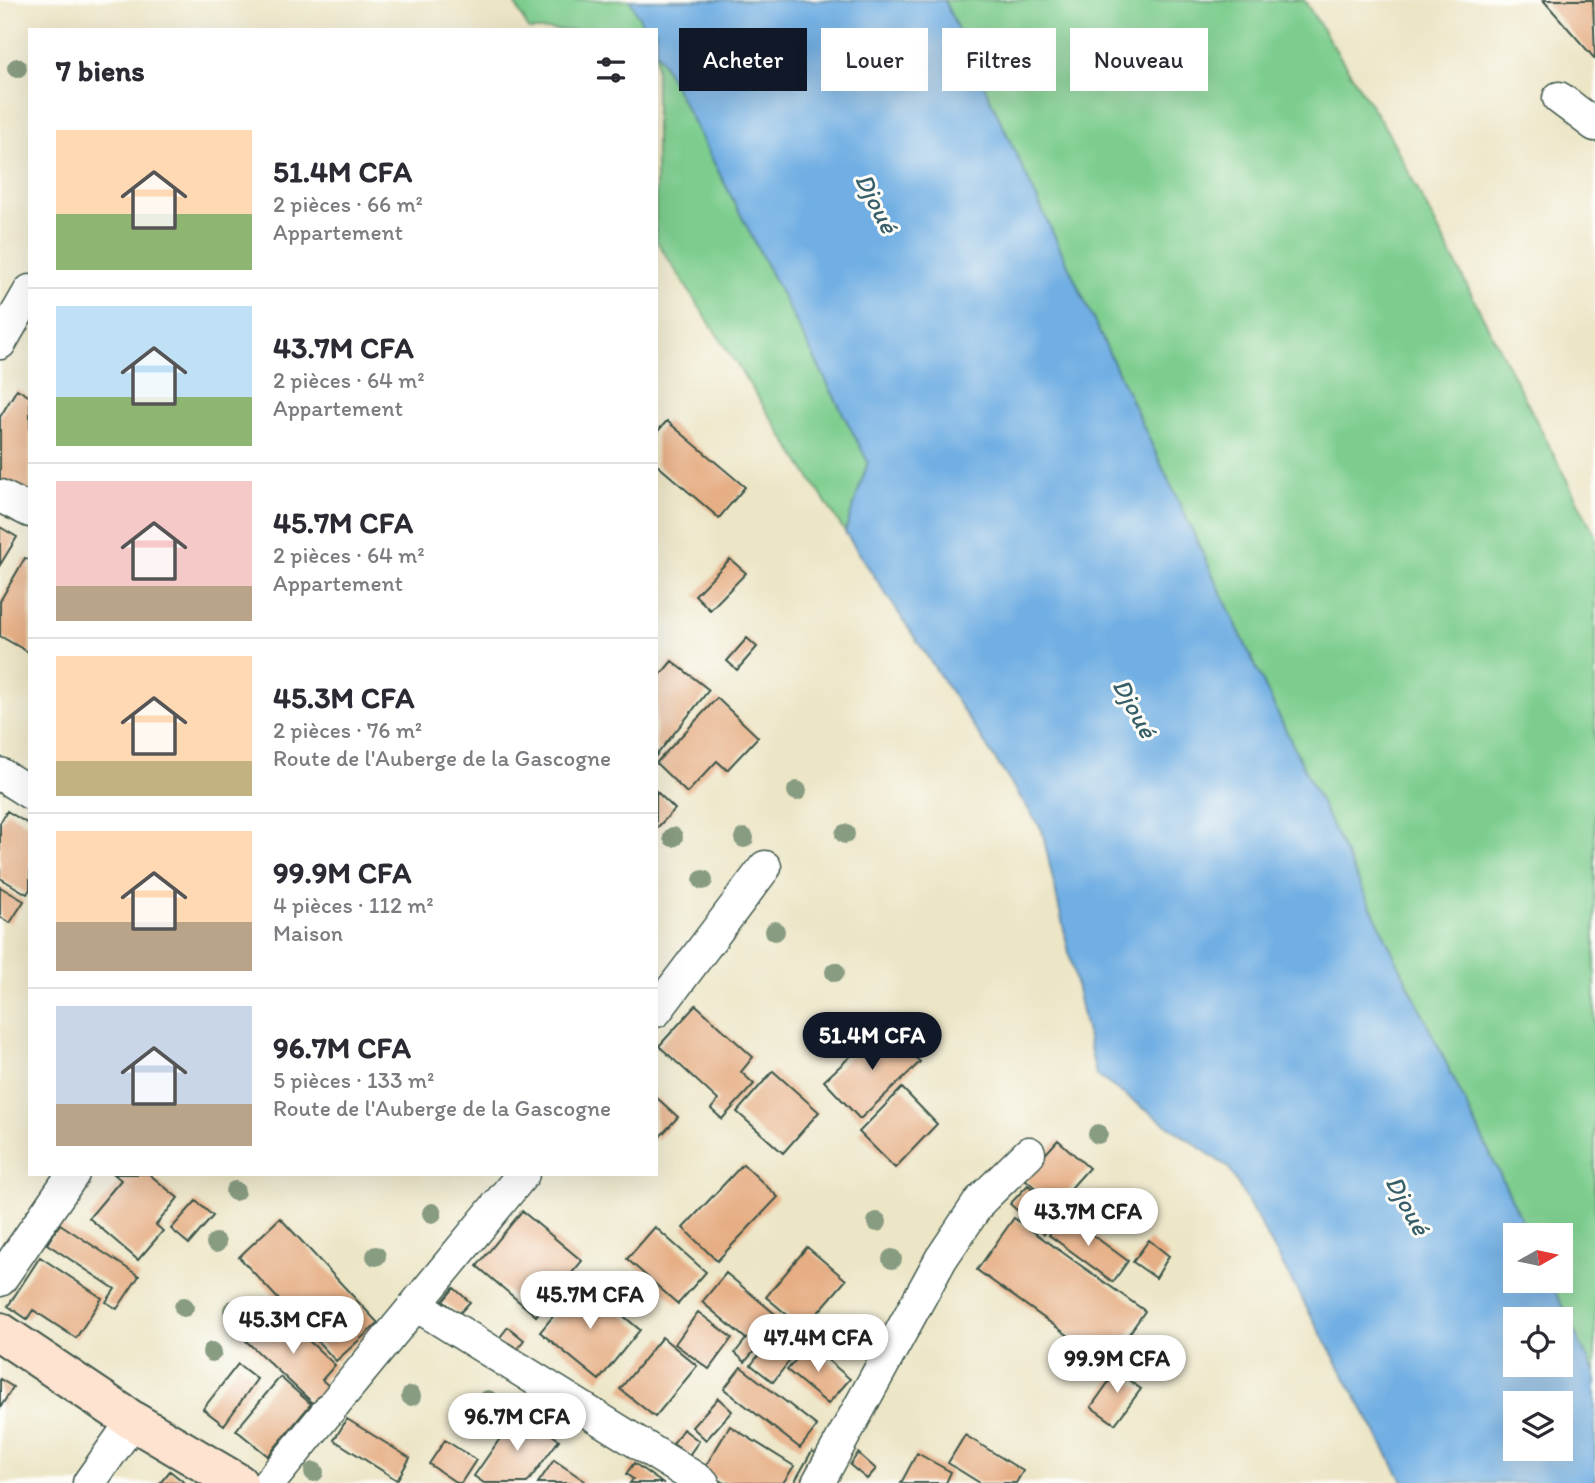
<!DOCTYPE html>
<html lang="fr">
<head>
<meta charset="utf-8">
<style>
  body { margin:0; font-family:Itim,sans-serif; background:#f7f7f7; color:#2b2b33; height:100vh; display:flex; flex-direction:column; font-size:26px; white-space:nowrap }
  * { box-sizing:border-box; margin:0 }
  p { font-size:23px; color:#7c7c81 }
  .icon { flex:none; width:38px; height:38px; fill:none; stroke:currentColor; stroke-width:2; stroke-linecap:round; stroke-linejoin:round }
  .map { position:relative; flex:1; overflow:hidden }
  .drawer { position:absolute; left:28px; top:28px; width:630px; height:1148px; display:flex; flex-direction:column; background:#fff; border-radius:0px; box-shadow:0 7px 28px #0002 }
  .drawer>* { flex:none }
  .guide { position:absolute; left:679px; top:28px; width:665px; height:63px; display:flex; gap:14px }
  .needle { width:46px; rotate:81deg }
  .controls { position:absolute; left:1503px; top:1223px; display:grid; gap:14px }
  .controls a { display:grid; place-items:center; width:70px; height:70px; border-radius:0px; background:#fff; box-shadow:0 7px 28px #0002; font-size:35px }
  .price { position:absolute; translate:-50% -60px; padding:0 16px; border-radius:24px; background:#fff; color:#222; font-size:23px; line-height:46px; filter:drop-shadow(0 2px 4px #0008) }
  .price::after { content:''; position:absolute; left:50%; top:42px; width:21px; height:16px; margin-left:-10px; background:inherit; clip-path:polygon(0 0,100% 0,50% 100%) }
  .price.on { background:#111827; color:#fff }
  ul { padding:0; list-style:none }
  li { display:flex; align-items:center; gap:21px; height:175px; padding:0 28px }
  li+li { border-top:2px solid #e1e1e2 }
  li span { display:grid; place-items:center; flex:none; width:196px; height:140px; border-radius:0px; color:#555 }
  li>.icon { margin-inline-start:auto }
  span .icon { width:84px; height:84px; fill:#fffc; stroke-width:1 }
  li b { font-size:30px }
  h2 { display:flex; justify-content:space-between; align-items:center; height:84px; padding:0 28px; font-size:30px }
  .pill { padding:0 24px; border-radius:0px; background:#fff; box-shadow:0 7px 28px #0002; font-size:24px; line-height:63px }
  .pill.on { background:#111827; color:#fff }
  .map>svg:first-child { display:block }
  .green { fill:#7dcd8e; stroke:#4e8561; stroke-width:2 }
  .water { fill:#70aee3; stroke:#48768c; stroke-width:2; fill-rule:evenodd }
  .building { fill:#e6ae84 }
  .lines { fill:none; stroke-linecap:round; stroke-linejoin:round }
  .street-casing { stroke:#3e564a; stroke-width:35 }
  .secondary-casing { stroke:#3e564a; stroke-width:42 }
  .street { stroke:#fff; stroke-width:32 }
  .secondary { stroke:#fee3d1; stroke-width:38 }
  .tree { fill:#889c82 }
  .labels { text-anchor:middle; stroke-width:6; stroke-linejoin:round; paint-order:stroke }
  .water-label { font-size:26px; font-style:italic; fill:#375f69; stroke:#fdfcf7 }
</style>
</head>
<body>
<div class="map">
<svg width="1595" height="1483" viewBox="0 0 1595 1483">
  <rect width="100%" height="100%" fill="#fdfcf7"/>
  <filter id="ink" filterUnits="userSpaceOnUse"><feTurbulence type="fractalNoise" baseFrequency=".0143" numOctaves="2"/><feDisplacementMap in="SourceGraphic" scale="14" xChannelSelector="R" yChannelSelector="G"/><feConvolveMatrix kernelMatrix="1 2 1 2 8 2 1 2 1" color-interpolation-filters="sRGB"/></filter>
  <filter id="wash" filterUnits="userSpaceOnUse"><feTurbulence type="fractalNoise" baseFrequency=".00686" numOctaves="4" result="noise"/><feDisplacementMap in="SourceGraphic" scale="28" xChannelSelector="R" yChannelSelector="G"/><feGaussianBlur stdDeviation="1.57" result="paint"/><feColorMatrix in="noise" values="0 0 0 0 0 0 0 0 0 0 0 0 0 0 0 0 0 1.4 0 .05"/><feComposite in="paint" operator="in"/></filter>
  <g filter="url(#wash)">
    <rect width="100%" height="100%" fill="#ece5c6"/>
    <path class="green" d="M513,0h117l16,30h-117z
      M944,0h360l85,134 206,401v839l-45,-93h11v-45l-32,-1 -254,-527z
      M656,50l212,412 -23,70 -189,-292z"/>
    <path class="water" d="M630,0h314l331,708 254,527 -13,1v45h34l45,93v109h-191l-175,-315 -133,-93 -54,-245 -197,-298 23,-70 -212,-412v-20h-10zM1516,1320h45v45h-45zM1516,1404h45v45h-45z"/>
    <g id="blocks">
      <path class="building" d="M1543,0h50l2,59z
        M17,389l13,8v110l-30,-17v-73z
        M667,421l78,66 -26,31 -63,-54v-31z
        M0,527l17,10 -17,28z
        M25,558l5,2v93l-30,-17v-35z
        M730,559l16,14 -36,37 -15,-15z
        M747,638l10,9 -20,23 -10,-9z
        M672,661l37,29 -53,66v-76z
        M717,698l41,39 -31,33 -10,-9 -30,32 -31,-30z
        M656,791l19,18 -19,20z
        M7,811l23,14v64l-3,5 -27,-16v-55z
        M0,887l24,14 -14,22 -10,-6z
        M696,1005l57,52 -12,15 13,12 -32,35 -11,-10 7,-9 -59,-54z
        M885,1024l35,38 -60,57 -36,-38z
        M773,1071l46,41 -36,41 -46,-41z
        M902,1088l35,36 -42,44 -36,-36z
        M656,1097l22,20 -22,24z
        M1058,1140l31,28 -34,38 -31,-28z
        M743,1164l35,33 -61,64 -34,-33z
        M114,1174h35l29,24 -22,27 7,6 -25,29 -49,-42 32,-38z
        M1028,1185l34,30 -18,19 -34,-30z
        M196,1201l17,15 -24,28 -18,-15z
        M522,1211l60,50 -46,55 -59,-50z
        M1064,1214l64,47 -15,21 -64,-47z
        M280,1218l98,105 -42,38 -97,-104z
        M1014,1218l131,93 -37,53 -131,-94z
        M60,1224l79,52 -22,33 -11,-7 9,-13 -68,-45z
        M655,1227l51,45 -28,32 -51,-45z
        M1149,1240l20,16 -13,22 -23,-16z
        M807,1247l39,33 -42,49 -38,-32z
        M40,1257l62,41 -26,40 -43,-28 -6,9 -19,-13z
        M726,1273l55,46 -36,43 -10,-9 11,-14 -44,-37z
        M582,1281l58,49 -41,50 -59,-48z
        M454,1288l16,14 -11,12 -16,-13z
        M276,1310l59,55 -13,15 8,7 -16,17 -68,-63z
        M698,1312l34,26 -23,31 -34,-25z
        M783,1323l22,18 -32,41 -22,-17z
        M508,1327l16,13 -11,14 -16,-13z
        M662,1337l35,29 -42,51 -35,-28z
        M809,1344l41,35 -22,25 -41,-34z
        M1122,1363l11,8 -6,8 14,10 -26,35 -24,-17z
        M238,1364l19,15 -33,46 -21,-16z
        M741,1367l76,59 -17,22 -76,-59z
        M280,1377l31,27 -43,52 -32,-26z
        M0,1379l13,8 -13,21z
        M718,1398l14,13 -26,29 -14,-13z
        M519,1411l40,29 -32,43h-43l-10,-7z
        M347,1419l63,39 -13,22 -63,-40z
        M730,1426l64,40 -11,17h-58l-22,-13z
        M683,1429l16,12 -10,14 -16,-11z
        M965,1435l58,36 -7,12h-36l-32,-20z
        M445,1440l31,20 -15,23h-4l-28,-19z
        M812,1451l13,8 -14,24h-13l-3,-2z
        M858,1453l18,16 -9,10 -17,-14z
        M917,1453l34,19 -5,11h-45z
        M554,1460l31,21 -1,2h-46z
        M634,1463l28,20h-32l3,-4 -7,-5z
        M170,1471l15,12h-25z"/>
    </g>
  </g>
  <g filter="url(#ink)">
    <use href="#blocks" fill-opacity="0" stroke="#3e564a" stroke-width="2"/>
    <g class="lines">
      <defs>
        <path id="street" d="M1559,98l36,27
          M0,343l30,-52
          M0,496l30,15
          M0,774l30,19
          M656,1011l109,-144
          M0,1280l73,-106
          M416,1305l287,178
          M89,1483l44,-62
          M269,1483l254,-309
          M818,1483l123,-224 39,-58 49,-48"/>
        <path id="secondary" d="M0,1332l133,89 105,62"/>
      </defs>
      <use href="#street" class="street-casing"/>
      <use href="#secondary" class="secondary-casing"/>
      <use href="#street" class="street"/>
      <use href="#secondary" class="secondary"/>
    </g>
    <g class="tree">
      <circle cx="17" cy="68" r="10"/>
      <circle cx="797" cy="791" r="10"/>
      <circle cx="845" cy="834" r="10"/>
      <circle cx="673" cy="837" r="10"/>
      <circle cx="744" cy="838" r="10"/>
      <circle cx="703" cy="880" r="10"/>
      <circle cx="775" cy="931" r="10"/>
      <circle cx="835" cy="972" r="10"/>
      <circle cx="1098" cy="1134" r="10"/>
      <circle cx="235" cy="1191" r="10"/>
      <circle cx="432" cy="1213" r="10"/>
      <circle cx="877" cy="1222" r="10"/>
      <circle cx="216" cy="1243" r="10"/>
      <circle cx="376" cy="1256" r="10"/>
      <circle cx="892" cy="1259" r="10"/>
      <circle cx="184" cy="1307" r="10"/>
      <circle cx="233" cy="1310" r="10"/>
      <circle cx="212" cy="1352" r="10"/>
      <circle cx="411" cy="1396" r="10"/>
      <circle cx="488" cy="1400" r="10"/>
      <circle cx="314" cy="1472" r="10"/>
    </g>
  </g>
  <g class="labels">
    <g class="water-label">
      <text transform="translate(877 203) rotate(63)" y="9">Djoué</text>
      <text transform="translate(1135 708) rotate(61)" y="9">Djoué</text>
      <text transform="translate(1408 1205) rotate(61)" y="9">Djoué</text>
    </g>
  </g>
</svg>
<div class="controls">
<a><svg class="needle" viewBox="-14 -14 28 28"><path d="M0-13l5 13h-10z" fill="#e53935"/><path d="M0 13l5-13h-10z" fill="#7c7c81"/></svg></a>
<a><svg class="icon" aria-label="locate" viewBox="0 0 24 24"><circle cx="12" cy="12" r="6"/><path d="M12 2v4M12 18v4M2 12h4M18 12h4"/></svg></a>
<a><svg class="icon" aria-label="layers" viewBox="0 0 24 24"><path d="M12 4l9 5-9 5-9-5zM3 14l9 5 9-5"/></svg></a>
</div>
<b class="price on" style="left:872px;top:1072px">51.4M CFA</b>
<b class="price" style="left:1088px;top:1248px">43.7M CFA</b>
<b class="price" style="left:590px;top:1331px">45.7M CFA</b>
<b class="price" style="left:293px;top:1356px">45.3M CFA</b>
<b class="price" style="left:818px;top:1374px">47.4M CFA</b>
<b class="price" style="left:1117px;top:1395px">99.9M CFA</b>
<b class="price" style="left:517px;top:1453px">96.7M CFA</b>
<div class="guide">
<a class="pill on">Acheter</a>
<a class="pill">Louer</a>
<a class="pill">Filtres</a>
<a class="pill">Nouveau</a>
</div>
<section class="drawer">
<h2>7 biens<svg class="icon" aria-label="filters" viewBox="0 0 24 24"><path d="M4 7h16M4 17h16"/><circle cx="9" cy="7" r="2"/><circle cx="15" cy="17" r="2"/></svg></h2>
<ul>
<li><span style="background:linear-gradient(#ffd9b3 60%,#8fb573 0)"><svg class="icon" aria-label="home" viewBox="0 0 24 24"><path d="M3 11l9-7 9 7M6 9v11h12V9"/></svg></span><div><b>51.4M CFA</b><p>2 pièces · 66 m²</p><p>Appartement</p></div></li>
<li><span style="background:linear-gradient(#bfe0f5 65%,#8fb573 0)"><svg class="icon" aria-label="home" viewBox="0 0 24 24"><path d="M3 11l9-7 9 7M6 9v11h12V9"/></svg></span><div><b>43.7M CFA</b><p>2 pièces · 64 m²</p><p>Appartement</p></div></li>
<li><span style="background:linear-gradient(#f6c9c9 75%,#b9a48a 0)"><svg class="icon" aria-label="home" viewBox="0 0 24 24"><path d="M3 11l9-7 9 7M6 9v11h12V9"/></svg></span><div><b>45.7M CFA</b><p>2 pièces · 64 m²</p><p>Appartement</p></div></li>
<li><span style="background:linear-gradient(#ffd9b3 75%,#c2b280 0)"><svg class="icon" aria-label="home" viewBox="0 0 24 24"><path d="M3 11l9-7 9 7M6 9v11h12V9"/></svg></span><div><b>45.3M CFA</b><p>2 pièces · 76 m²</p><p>Route de l'Auberge de la Gascogne</p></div></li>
<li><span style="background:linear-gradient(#ffd9b3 65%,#b9a48a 0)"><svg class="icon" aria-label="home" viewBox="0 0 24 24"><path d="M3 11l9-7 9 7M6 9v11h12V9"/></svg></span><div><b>99.9M CFA</b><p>4 pièces · 112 m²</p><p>Maison</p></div></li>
<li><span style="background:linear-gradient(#c9d6e8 70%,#b9a48a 0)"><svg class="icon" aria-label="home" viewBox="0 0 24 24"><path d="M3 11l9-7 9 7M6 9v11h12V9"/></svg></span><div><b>96.7M CFA</b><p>5 pièces · 133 m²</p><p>Route de l'Auberge de la Gascogne</p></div></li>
</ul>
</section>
</div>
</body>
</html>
